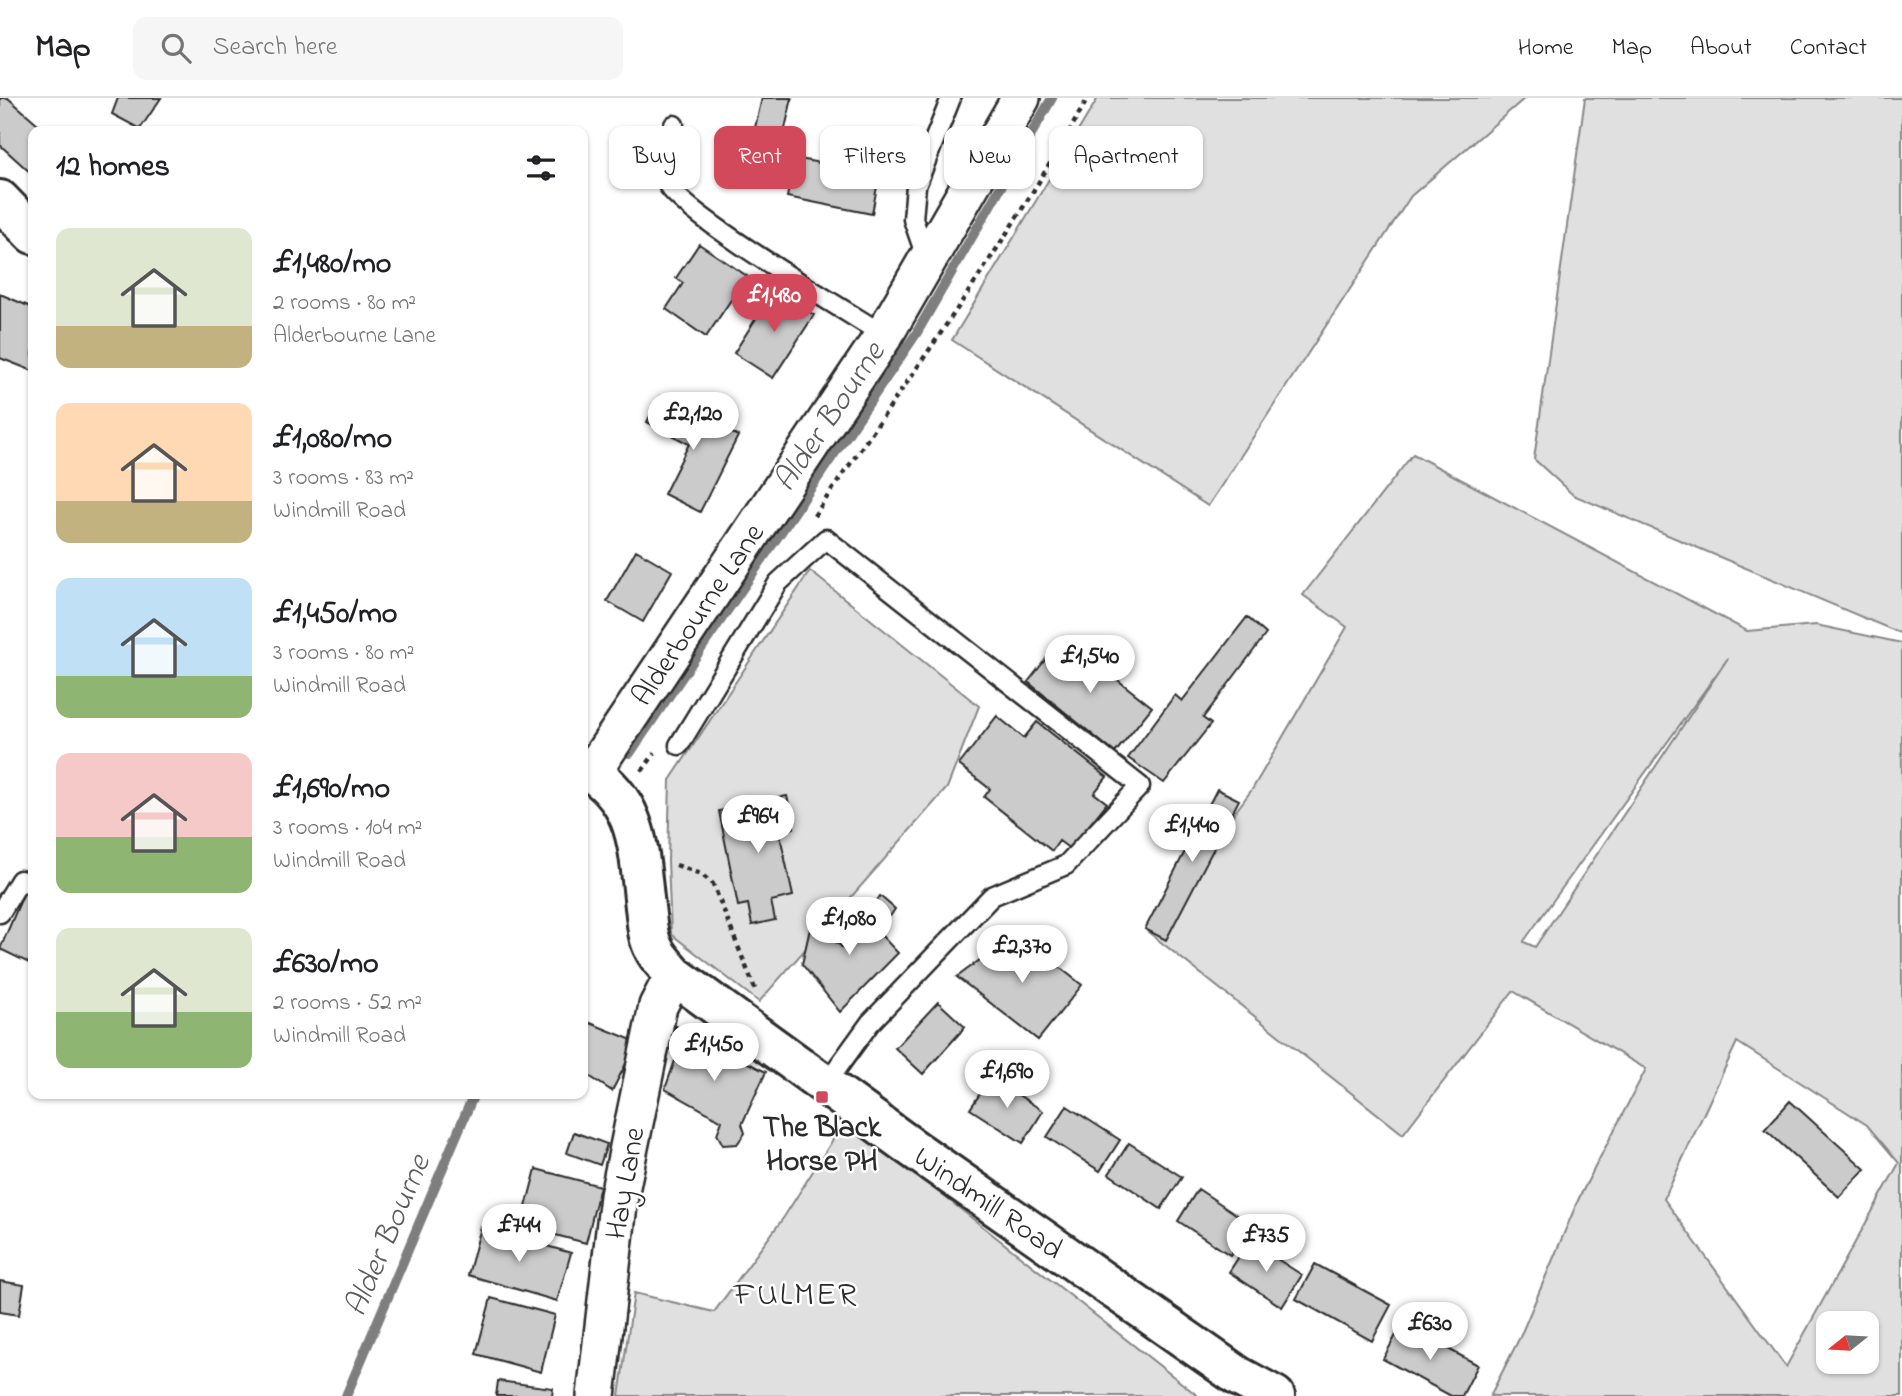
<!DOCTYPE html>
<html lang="en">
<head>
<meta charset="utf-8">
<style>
  body { margin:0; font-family:"Indie Flower",sans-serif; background:#f6f6f6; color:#202124; height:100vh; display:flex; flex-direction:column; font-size:26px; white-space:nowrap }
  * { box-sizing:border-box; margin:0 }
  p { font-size:23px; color:#757577 }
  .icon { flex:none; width:38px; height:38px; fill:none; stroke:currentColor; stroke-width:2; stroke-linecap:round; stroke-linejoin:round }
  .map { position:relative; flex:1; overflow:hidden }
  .side { position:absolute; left:28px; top:28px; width:560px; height:973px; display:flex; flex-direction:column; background:#fff; border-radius:14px; box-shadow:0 2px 5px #0004 }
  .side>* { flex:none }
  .hud { position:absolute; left:609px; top:28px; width:665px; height:63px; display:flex; gap:14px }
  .needle { width:46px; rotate:252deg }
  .controls { position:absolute; left:1816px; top:1213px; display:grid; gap:14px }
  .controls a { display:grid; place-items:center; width:63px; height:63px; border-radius:14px; background:#fff; box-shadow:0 2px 5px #0004; font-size:35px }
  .price { position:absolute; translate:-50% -60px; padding:0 16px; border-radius:24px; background:#fff; color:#222; font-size:23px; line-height:46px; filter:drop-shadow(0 2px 4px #0008) }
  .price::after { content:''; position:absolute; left:50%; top:42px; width:21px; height:16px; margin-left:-10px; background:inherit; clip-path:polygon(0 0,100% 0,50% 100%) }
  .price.current { background:#d1495b; color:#fff }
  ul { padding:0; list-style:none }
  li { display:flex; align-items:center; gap:21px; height:175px; padding:0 28px }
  li span { display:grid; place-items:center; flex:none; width:196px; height:140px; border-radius:14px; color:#555 }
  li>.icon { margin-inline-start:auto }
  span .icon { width:84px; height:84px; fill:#fffc; stroke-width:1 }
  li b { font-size:30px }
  h2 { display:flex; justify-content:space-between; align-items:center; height:84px; padding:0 28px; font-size:30px }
  .tag { padding:0 24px; border-radius:14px; background:#fff; box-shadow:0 2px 5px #0004; font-size:24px; line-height:63px }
  .tag.current { background:#d1495b; color:#fff }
  header { display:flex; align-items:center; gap:42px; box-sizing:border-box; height:98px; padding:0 35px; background:#fff; border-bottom:2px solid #e0e0e0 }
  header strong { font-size:33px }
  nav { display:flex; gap:38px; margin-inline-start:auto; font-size:24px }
  .search { width:490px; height:63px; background:#f6f6f6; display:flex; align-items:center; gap:18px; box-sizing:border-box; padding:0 24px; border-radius:14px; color:#757577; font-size:26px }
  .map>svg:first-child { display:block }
  .green { fill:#e0e0e0; stroke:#868686; stroke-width:2; fill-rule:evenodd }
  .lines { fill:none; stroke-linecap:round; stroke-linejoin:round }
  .stream { stroke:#7e7e7e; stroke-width:10 }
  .building { fill:#cbcbcb; stroke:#2b2b2b; stroke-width:2 }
  .lane-casing { stroke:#2b2b2b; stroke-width:23 }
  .street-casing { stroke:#2b2b2b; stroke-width:42 }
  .secondary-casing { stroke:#2b2b2b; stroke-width:44 }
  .path { stroke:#2b2b2b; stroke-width:4.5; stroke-dasharray:5 5; stroke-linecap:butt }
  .lane { stroke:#fff; stroke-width:18 }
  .street { stroke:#fff; stroke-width:37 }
  .secondary { stroke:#fff; stroke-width:38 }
  .poi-dot { fill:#d1495b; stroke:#fff; stroke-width:2.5 }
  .labels { text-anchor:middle; stroke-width:5; stroke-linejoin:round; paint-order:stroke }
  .street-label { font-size:30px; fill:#2b2b2b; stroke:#fff }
  .poi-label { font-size:30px; font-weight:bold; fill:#2b2b2b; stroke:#fff }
  .water-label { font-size:32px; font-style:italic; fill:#5c5c5c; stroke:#fff }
  .quarter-label { font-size:33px; letter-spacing:2px; fill:#2b2b2b; stroke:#fff }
</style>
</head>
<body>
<header>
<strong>Map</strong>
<div class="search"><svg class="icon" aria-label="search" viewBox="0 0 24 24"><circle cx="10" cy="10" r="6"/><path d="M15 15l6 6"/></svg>Search here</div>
<nav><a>Home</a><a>Map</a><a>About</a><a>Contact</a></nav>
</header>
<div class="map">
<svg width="1902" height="1298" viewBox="0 0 1902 1298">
  <rect width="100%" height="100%" fill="#fff"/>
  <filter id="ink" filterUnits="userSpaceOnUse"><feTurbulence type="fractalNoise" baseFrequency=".0143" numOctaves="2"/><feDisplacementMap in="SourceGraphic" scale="14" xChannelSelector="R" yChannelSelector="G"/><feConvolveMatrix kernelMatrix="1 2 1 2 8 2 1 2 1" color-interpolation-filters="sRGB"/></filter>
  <g filter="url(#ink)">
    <path class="green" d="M1098,0h427l-114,98 -203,310 -256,-166z
      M1585,0h317v536l-329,-139 -39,-36z
      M1413,356l334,177 69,-6 86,18v753h-412l30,-59 59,-139 67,-129 -133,-78 -110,143 -256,-203 106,-143 94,-161 -44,-32zM1728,560l-193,289 -11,-5v-1zM1737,944l130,83 32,38 -113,204 -122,-168zM1829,1225h38v39h-38z
      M810,473l169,135 -32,82 -188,214 -88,-68 -3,-73 2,-81z
      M846,1021l352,277h-579l15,-103 80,19 70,-95z"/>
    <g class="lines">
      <path class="stream" d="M630,655l286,-419 136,-236
        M346,1298l128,-302"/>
    </g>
    <path class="building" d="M0,0h8l38,33h-13v44l-33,-30z
      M118,0h43l-21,31 -28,-15z
      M762,0h30l-10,44 -29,-6z
      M795,60l84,17 -7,39 -85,-17z
      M699,146l48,32 -41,61 -40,-28 17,-26 -7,-5z
      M774,192l40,25 -41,63 -39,-25z
      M0,196l33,14v63l-33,-13z
      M660,298l78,40 -38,76 -36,-18 25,-50 -42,-22z
      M636,452l36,21 -29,51 -36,-21z
      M1247,519l19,17 -63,84 8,6 -47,59 -36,-25 47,-63 7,6z
      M1063,539l89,70 -37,46 -87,-71z
      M997,618l27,22 13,-16 70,55 -13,16 13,10 -37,46 -11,-8 -7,10 -68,-54 6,-8 -31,-24z
      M1217,691l22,11 -73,140 -21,-11z
      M787,698l7,32 -15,3 14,65 -22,5 4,19 -23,5 -4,-21 -10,2 -19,-95z
      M25,792l8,4v71l-33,-16z
      M880,798l15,13 -16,24 19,20 -58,59 -38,-48 10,-44 33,30z
      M1016,835l66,52 -44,55 -81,-63z
      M938,904l27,25 -42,47 -28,-26z
      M583,922l54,22 -25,49 -29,-19z
      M676,928l90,46 -24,52 3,9 -8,11 -14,1 -6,-11 5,-13 -57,-32 13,-37 -6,-5z
      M991,979l52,34 -20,32 -53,-34z
      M1790,1003l75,68 -26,28 -74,-68z
      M1067,1008l53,34 -20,31 -53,-34z
      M574,1034l33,12 -7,21 -33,-12z
      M1129,1045l53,34 -21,32 -52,-35z
      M536,1071l64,17 -14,57 -65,-17z
      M1198,1091l53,35 -21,31 -52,-34z
      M481,1129l90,26 -14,48 -89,-26z
      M1249,1143l53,34 -20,32 -53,-35z
      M1315,1166l76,41 -19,36 -76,-42z
      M0,1183l24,4 -5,30 -19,-3z
      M491,1200l64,17 -14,57 -65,-18z
      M1402,1226l76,41 -16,31h-11l-68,-37z
      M498,1283l55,7 -1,8h-56z"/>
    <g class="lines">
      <defs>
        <path id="lane" d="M674,27c-5,18 -16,40 -7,58 13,30 179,128 217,152
          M926,159l-13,-38 3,-33 35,-88
          M679,647l99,-162 48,-44 314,247 -74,79 -74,31 -122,127 -45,62
          M0,815l20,-33 13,5"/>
        <path id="street" d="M592,674l292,-437 137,-237
          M596,1298l23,-200 39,-190 16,-31"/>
        <path id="secondary" d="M0,102l33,34
          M583,669c57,33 55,81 62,140 2,14 2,30 9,42 4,9 14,18 20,26l234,170 330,231 37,20"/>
      </defs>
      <use href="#lane" class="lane-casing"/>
      <use href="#street" class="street-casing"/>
      <use href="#secondary" class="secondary-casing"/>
      <path class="path" d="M814,418c95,-137 193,-273 274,-418
        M642,673l13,-18
        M676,767l25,9 12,10 42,105"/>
      <use href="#lane" class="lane"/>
      <use href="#street" class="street"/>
      <use href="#secondary" class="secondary"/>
    </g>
  </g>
  <rect class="poi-dot" x="815" y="992" width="14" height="14" rx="3.5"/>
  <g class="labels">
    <g class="street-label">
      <text transform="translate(697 516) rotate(-56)" y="10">Alderbourne Lane</text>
      <text transform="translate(624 1085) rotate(-80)" y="10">Hay Lane</text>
      <text transform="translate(989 1104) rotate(35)" y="10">Windmill Road</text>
    </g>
    <g class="poi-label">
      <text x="822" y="1038">The Black<tspan x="822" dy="34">Horse PH</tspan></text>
    </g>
    <g class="water-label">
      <text transform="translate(828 318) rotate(-56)" y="11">Alder Bourne</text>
      <text transform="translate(386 1137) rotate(-67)" y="11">Alder Bourne</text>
    </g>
    <g class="quarter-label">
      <text x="796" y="1206">FULMER</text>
    </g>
  </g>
</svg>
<div class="controls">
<a><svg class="needle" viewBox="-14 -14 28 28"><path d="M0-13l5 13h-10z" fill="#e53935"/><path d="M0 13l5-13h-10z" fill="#757577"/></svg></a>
</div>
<b class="price current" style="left:774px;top:236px">£1,480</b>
<b class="price" style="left:693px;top:354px">£2,120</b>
<b class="price" style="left:1090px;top:597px">£1,540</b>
<b class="price" style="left:758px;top:757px">£964</b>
<b class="price" style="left:1192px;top:766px">£1,440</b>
<b class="price" style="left:849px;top:859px">£1,080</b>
<b class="price" style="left:1022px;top:887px">£2,370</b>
<b class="price" style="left:714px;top:985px">£1,450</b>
<b class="price" style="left:1007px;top:1012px">£1,690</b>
<b class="price" style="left:519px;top:1166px">£744</b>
<b class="price" style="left:1266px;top:1176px">£735</b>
<b class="price" style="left:1430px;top:1264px">£630</b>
<div class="hud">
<a class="tag">Buy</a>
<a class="tag current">Rent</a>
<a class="tag">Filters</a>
<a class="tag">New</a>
<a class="tag">Apartment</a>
</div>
<section class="side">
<h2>12 homes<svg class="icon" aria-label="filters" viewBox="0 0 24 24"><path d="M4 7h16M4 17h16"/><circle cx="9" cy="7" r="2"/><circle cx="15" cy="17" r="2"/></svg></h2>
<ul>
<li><span style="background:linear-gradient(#dfe7d0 70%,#c2b280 0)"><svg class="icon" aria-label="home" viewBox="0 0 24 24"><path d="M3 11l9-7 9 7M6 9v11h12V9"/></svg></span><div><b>£1,480/mo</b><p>2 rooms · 80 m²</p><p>Alderbourne Lane</p></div></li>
<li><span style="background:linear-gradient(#ffd9b3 70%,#c2b280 0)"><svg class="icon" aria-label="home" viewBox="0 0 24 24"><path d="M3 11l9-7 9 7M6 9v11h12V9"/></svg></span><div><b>£1,080/mo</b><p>3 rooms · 83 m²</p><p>Windmill Road</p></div></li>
<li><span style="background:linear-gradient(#bfe0f5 70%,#8fb573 0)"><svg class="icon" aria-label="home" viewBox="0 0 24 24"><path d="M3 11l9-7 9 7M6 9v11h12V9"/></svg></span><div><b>£1,450/mo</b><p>3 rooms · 80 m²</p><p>Windmill Road</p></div></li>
<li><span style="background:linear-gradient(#f6c9c9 60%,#8fb573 0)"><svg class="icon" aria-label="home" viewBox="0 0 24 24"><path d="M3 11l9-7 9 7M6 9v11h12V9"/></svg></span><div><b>£1,690/mo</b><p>3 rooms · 104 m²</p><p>Windmill Road</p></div></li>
<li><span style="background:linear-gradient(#dfe7d0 60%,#8fb573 0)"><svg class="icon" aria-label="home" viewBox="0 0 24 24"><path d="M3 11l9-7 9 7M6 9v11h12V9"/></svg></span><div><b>£630/mo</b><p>2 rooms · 52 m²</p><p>Windmill Road</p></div></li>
</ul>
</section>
</div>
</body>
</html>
